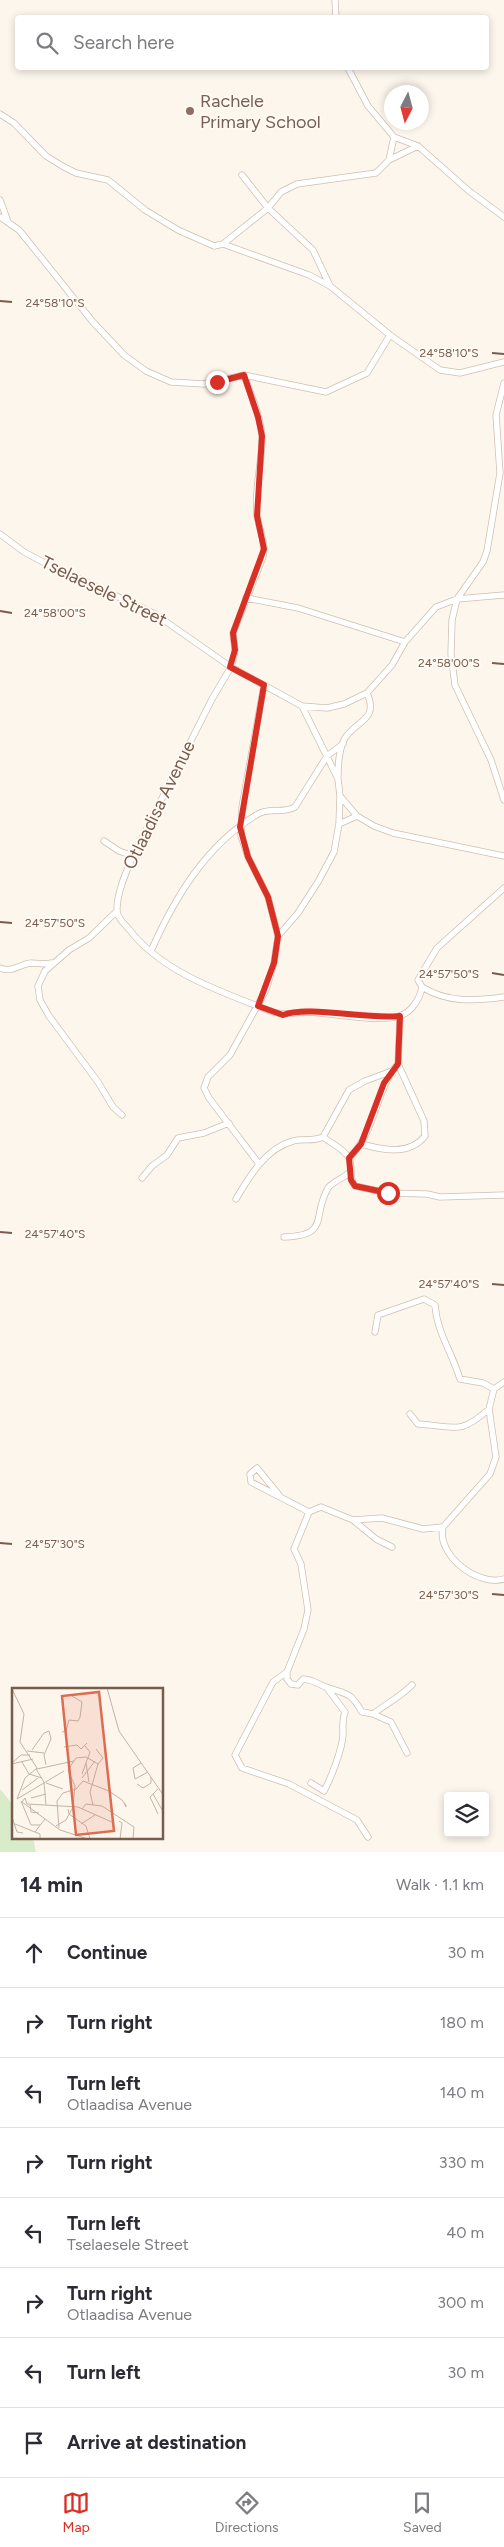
<!DOCTYPE html>
<html lang="en">
<head>
<meta charset="utf-8">
<style>
	body { margin:0; font-family:Figtree,sans-serif; background:#f2f2f3; color:#2b2b33 }
	.controls { position:absolute; right:15px; bottom:15px; display:grid; overflow:hidden; border-radius:5px; box-shadow:0 2px 8px #0003 }
	.controls button { width:45px; height:45px; display:grid; place-items:center; padding:0; border:0; border-bottom:1px solid #e1e1e2; background:#fff; color:#2b2b33; font:25px sans-serif }
	.compass { position:absolute; left:384px; top:85px; width:45px; height:45px; border-radius:50%; background:#fff; box-shadow:0 2px 8px #0003; rotate:186deg }
	.stop { position:absolute; width:15px; height:15px; margin:-11px; border:4px solid #d93025; border-radius:50%; background:#fff }
	.stop.end { background:#d93025; border-color:#fff; box-shadow:0 1px 5px #0008 }
	.list { margin:0; padding:0; list-style:none }
	h2 { display:flex; justify-content:space-between; align-items:center; height:65px; margin:0; padding:0 20px; font-size:21px }
	h2 small { font-size:16px; font-weight:400; color:#7c7c81 }
	.list li { display:grid; grid-template-columns:32px 1fr auto; gap:15px; align-items:center; box-sizing:border-box; height:70px; padding:0 20px; border-top:1px solid #e1e1e2 }
	.list b { display:block; font-size:19px; white-space:nowrap }
	.list p { margin:0; font-size:16px; white-space:nowrap; color:#7c7c81 }
	.list em { font-size:16px; font-style:normal; color:#7c7c81 }
	.icon { flex:none; width:28px; height:28px; fill:none; stroke:currentColor; stroke-width:2; stroke-linecap:round; stroke-linejoin:round }
	.map { position:relative; flex:none; width:504px; height:1852px; overflow:hidden }
	.search { position:absolute; background:#fff; box-shadow:0 2px 8px #0003; left:15px; right:15px; top:15px; height:55px; display:flex; align-items:center; gap:12px; box-sizing:border-box; padding:0 18px; border-radius:5px; color:#7c7c81; font-size:19px }
	.sheet { height:625px; background:#fff }
	nav { display:flex; justify-content:space-around; align-items:center; box-sizing:border-box; height:70px; border-top:1px solid #e1e1e2; background:#fff; font-size:14px; color:#7c7c81 }
	nav a { display:grid; justify-items:center; gap:2px }
	nav .on { color:#d93025 }
	.map>svg:first-child { display:block }
	.green { fill:#d8ecc9 }
	.lines { fill:none; stroke-linecap:round; stroke-linejoin:round }
	.street-casing { stroke:#d1beb0; stroke-width:7 }
	.street { stroke:#fff; stroke-width:5.5 }
	.route { stroke:#d93025; stroke-width:6 }
	.ticks { fill:none; stroke:#7a5c4d; stroke-width:2 }
	.education-dot { fill:#8d6e63; stroke:#fffaf3; stroke-width:2 }
	.labels { text-anchor:middle; dominant-baseline:central; stroke-width:4; stroke-linejoin:round; paint-order:stroke }
	.education-label { font-size:18px; fill:#785e54; stroke:#fffaf3; text-anchor:start }
	.street-label { font-size:18px; fill:#7a5c4d; stroke:#fffaf3 }
	.inset-road { fill:none; stroke:#c5b3a7; stroke-width:1 }
	.view { fill:#dc6d51; fill-opacity:0.15; stroke:#dc6d51; stroke-width:2.5 }
	.inset-edge { fill:none; stroke:#7a5c4d; stroke-width:2.5 }
	.ticks-label { font-size:12px; text-anchor:middle; fill:#7a5c4d; stroke:#fffaf3; stroke-width:4; stroke-linejoin:round; paint-order:stroke }
</style>
</head>
<body>
<div class="map">
<svg width="504" height="1852" viewBox="0 0 504 1852">
	<rect width="100%" height="100%" fill="#fdf6ec"/>
	<path class="green" d="M0,1789l14,17v32h19l3,14h-36z"/>
	<g class="lines">
		<defs>
			<path id="street" d="M335,0l1,18
				M348,68l20,38 26,31 24,9 51,45 35,26
				M0,114l14,9 32,33 18,11 12,6 32,7 37,30 33,20 36,16 9,-2 86,31 21,11 60,49 50,35 20,3 44,-11
				M389,160l5,-23
				M242,175l26,33 45,42 17,36
				M0,200l8,22
				M0,217l19,13 74,92 31,33 22,16 25,11 33,2 40,-9 82,17 41,-19 23,-38
				M223,244l45,-36 13,-16 16,-8 79,-11 13,-13 29,-14
				M244,375c7,20 17,42 18,63 0,26 -8,52 -5,77 2,15 9,27 6,42l-30,76 2,18 -4,16 -19,32 -79,157c-7,16 -17,39 -16,56 1,6 7,12 11,16 34,45 94,64 145,84 11,4 21,0 33,0 26,1 70,11 93,4 12,-3 21,-17 23,-29l-4,-7 19,-32 67,-60
				M504,383l-8,32 4,58 -13,78 -4,11 -26,37 -5,21 -1,34 4,31 36,75 13,40
				M0,534l24,18 21,11 110,51 76,53 71,39 25,2 17,-4 23,-11 25,-28 13,-23 31,-35 21,-8 47,-4
				M246,598l52,10 107,34
				M264,685l-22,122 -1,29 7,21 20,40 10,39
				M302,706l36,73 2,17 17,20 17,10 19,7 111,23
				M338,776c0,-12 1,-27 7,-38 12,-18 34,-18 22,-45
				M339,824l18,-8
				M104,841l15,10 14,5
				M117,911l-28,27 -20,12 -24,21 -7,15 2,14 9,16 49,66 15,25 9,8
				M151,951c24,-54 55,-106 107,-137 11,-7 26,0 37,-7l32,-51 16,-12
				M0,968c13,5 20,-4 31,-5 8,0 13,2 21,0
				M422,987c25,16 54,14 82,10
				M323,1137l26,-47 16,-9 27,-10 6,-7 2,-48
				M361,1144c22,6 48,12 64,-8l-1,-15 -26,-57
				M349,1158c24,-23 26,-59 43,-87
				M259,1164l-50,-66 -5,-10 4,-11 22,-22 36,-65 8,-27 4,-27 20,-23 20,-31 16,-30 5,-28 1,-28
				M142,1178l10,-12 15,-11 11,-17 26,-5 25,-10
				M236,1199c13,-22 30,-51 57,-58 10,-3 20,1 30,-4 8,6 21,12 26,21 4,9 -1,20 6,28l33,7 39,1 13,3 64,-2
				M284,1237c47,-2 27,-19 44,-49 4,-6 16,-10 22,-16
				M375,1332l3,-17 46,-16 11,6c2,28 17,47 25,74l23,4 11,6
				M410,1414l8,10c36,2 41,12 71,-15
				M279,1495l-22,-27 -7,6 1,8 58,30
				M353,1520l23,19 16,8
				M443,1527c-7,28 35,60 61,52
				M287,1672v7l4,5 7,1 5,-6c13,1 15,6 26,9 20,7 21,4 33,24l11,2c13,-10 27,-17 39,-29
				M373,1714l18,8 16,31
				M311,1783l13,8c7,-13 18,-41 19,-56 0,-9 -1,-14 2,-23l-18,-24
				M368,1837l-11,-17 -68,-36 -47,-16 -7,-13 38,-73 14,-10 17,-43 4,-19 -7,-46 -7,-15 15,-37 12,-5 32,13 29,-2 41,11 20,-2 47,-53 6,-17 -7,-48 5,-20 10,-7"/>
		</defs>
		<use href="#street" class="street-casing"/>
		<use href="#street" class="street"/>
	</g>
	<g class="lines">
		<path class="route" d="M217,382l27,-7 14,42 4,19 -5,80 7,33 -31,84 2,17 -5,17 34,18 -24,142 8,30 20,40 10,39 -4,27 -16,43 25,9c27,-10 83,5 117,1l-2,48 -14,19 -23,61 -12,14 2,22 4,6 33,7"/>
	</g>
	<path class="ticks" d="M0,301l12,1M492,353l12,1M0,611l12,2M492,663l12,1M0,922l12,1M492,973l12,2M0,1232l12,1M492,1284l12,1M0,1543l12,1M492,1594l12,1"/>
	<circle class="education-dot" cx="190" cy="111" r="5"/>
	<g class="labels">
		<g class="education-label">
			<text x="200" y="101">Rachele<tspan x="200" dy="21">Primary School</tspan></text>
		</g>
		<g class="street-label">
			<text transform="translate(104 591) rotate(26)">Tselaesele Street</text>
			<text transform="translate(159 805) rotate(-64)">Otlaadisa Avenue</text>
		</g>
	</g>
	<g transform="translate(12 1688)">
		<rect width="151" height="151" fill="#fdf6ec"/>
		<path class="inset-road" d="M95,0l12,43 45,65M0,1l12,25 -4,28 17,26 -12,10 -8,21M50,44l4,-1 3,-11 9,1 2,-4 2,-15 -10,-6M52,59l13,-2 4,4 6,-6M84,61l7,9 -5,6M20,62l12,-17 5,-2 2,8 -7,16 2,10M15,63l17,2M10,74l7,12 13,4M0,75l9,-8h9M74,75l3,19M129,75l-8,5 2,11 13,-7M0,76l21,-5M24,81l8,13 2,23M25,81l37,-8M0,83v17M70,86l8,-22 -5,-6M70,90l13,-17M34,95l17,6M125,96l6,4 8,-5v-6M146,101l-8,8 8,17M10,102l16,-12M141,106l11,19M19,110l15,-4M5,111l47,-28M9,113l10,24h9M10,114l3,-4 2,6 51,3 36,16M10,114l38,28 28,9M18,117l1,7 8,1M56,121l1,5 17,12 4,13M70,121l4,-5 16,2 32,21 -1,12M0,129l5,15 6,1M107,133l3,2 -2,16M3,136l25,10v5M69,136l14,-9M44,138l10,-6 7,-13 2,-21 -7,-16 8,-12 10,-1 12,7 -8,28 3,13M47,140l-2,-27 6,-8 13,-4 7,-8 26,10 13,9 4,5v2l-2,-4M23,144l10,-13"/>
		<path class="view" d="M87,4l15,139 -38,4 -14,-139z"/>
		<rect width="151" height="151" class="inset-edge"/>
	</g>
	<g class="ticks-label">
		<text x="55" y="307">24°58'10"S</text>
		<text x="449" y="357">24°58'10"S</text>
		<text x="55" y="617">24°58'00"S</text>
		<text x="449" y="667">24°58'00"S</text>
		<text x="55" y="927">24°57'50"S</text>
		<text x="449" y="978">24°57'50"S</text>
		<text x="55" y="1238">24°57'40"S</text>
		<text x="449" y="1288">24°57'40"S</text>
		<text x="55" y="1548">24°57'30"S</text>
		<text x="449" y="1599">24°57'30"S</text>
	</g>
</svg>
<div class="controls">
<button><svg class="icon" aria-label="layers" viewBox="0 0 24 24"><path d="M12 4l9 5-9 5-9-5zM3 14l9 5 9-5"/></svg></button>
</div>
<svg class="compass" viewBox="-18 -18 36 36"><path d="M0-13l5 13h-10z" fill="#e53935"/><path d="M0 13l5-13h-10z" fill="#7c7c81"/></svg>
<div class="stop" style="left:388px;top:1193px"></div>
<div class="stop end" style="left:217px;top:382px"></div>
<div class="search"><svg class="icon" aria-label="search" viewBox="0 0 24 24"><circle cx="10" cy="10" r="6"/><path d="M15 15l6 6"/></svg>Search here</div>
</div>
<section class="sheet">
<h2>14 min<small>Walk · 1.1 km</small></h2>
<ul class="list">
<li><svg class="icon" aria-label="ahead" viewBox="0 0 24 24"><path d="M12 20V5M6 11l6-6 6 6"/></svg><div><b>Continue</b></div><em>30 m</em></li>
<li><svg class="icon" aria-label="right" viewBox="0 0 24 24"><path d="M7 20v-9h11M14 6l5 5-5 5"/></svg><div><b>Turn right</b></div><em>180 m</em></li>
<li><svg class="icon" aria-label="left" viewBox="0 0 24 24"><path d="M17 20v-9H6M10 6l-5 5 5 5"/></svg><div><b>Turn left</b><p>Otlaadisa Avenue</p></div><em>140 m</em></li>
<li><svg class="icon" aria-label="right" viewBox="0 0 24 24"><path d="M7 20v-9h11M14 6l5 5-5 5"/></svg><div><b>Turn right</b></div><em>330 m</em></li>
<li><svg class="icon" aria-label="left" viewBox="0 0 24 24"><path d="M17 20v-9H6M10 6l-5 5 5 5"/></svg><div><b>Turn left</b><p>Tselaesele Street</p></div><em>40 m</em></li>
<li><svg class="icon" aria-label="right" viewBox="0 0 24 24"><path d="M7 20v-9h11M14 6l5 5-5 5"/></svg><div><b>Turn right</b><p>Otlaadisa Avenue</p></div><em>300 m</em></li>
<li><svg class="icon" aria-label="left" viewBox="0 0 24 24"><path d="M17 20v-9H6M10 6l-5 5 5 5"/></svg><div><b>Turn left</b></div><em>30 m</em></li>
<li><svg class="icon" aria-label="arrive" viewBox="0 0 24 24"><path d="M6 21V4h12l-3 4 3 4H6"/></svg><div><b>Arrive at destination</b></div></li>
</ul>
</section>
<nav>
<a class="on"><svg class="icon" aria-label="map" viewBox="0 0 24 24"><path d="M3 6l6-2 6 2 6-2v14l-6 2-6-2-6 2zM9 4v14M15 6v14"/></svg>Map</a>
<a><svg class="icon" aria-label="directions" viewBox="0 0 24 24"><path d="M12 3l9 9-9 9-9-9zM9 14v-3h6M13 9l2 2-2 2"/></svg>Directions</a>
<a><svg class="icon" aria-label="saved" viewBox="0 0 24 24"><path d="M7 4h10v16l-5-4-5 4z"/></svg>Saved</a>
</nav>
</body>
</html>
